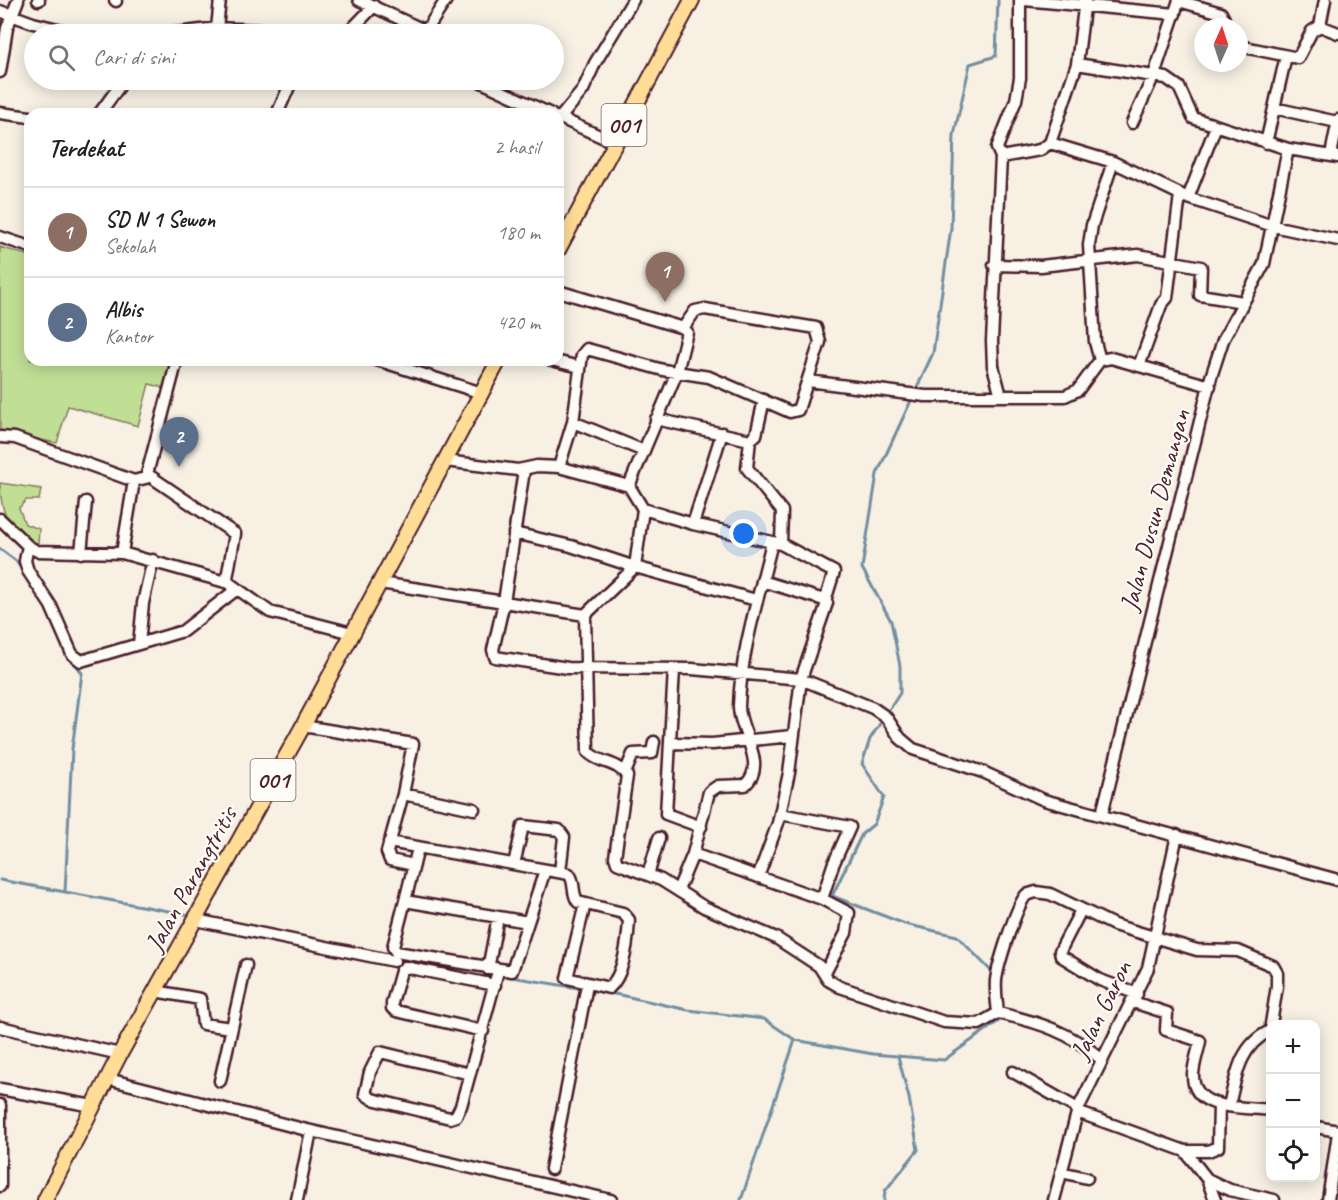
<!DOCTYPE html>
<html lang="id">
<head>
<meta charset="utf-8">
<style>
	body { margin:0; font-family:Caveat,sans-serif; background:#f2f2f2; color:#202124 }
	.controls { position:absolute; right:18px; bottom:18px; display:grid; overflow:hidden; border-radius:12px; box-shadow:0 3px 15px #0003 }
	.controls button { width:54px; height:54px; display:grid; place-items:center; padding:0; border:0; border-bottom:2px solid #e0e0e0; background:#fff; color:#202124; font:30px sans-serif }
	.compass { position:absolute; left:1194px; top:18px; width:54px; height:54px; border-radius:50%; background:#fff; box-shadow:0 3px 15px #0003; rotate:3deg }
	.you { position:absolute; left:744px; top:534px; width:21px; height:21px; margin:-15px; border:4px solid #fff; border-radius:50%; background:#1a73e8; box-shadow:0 0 0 9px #1a73e833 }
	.badge { display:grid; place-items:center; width:39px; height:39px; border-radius:50%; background:#7c3aed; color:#fff; font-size:20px; font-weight:700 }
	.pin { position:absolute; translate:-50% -50px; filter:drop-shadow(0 2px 3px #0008) }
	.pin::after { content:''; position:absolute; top:32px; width:21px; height:18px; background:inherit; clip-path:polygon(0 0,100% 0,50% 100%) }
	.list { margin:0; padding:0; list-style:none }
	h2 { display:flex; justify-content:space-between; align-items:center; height:78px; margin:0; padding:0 24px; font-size:26px }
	h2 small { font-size:20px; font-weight:400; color:#757577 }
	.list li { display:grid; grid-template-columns:39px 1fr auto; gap:18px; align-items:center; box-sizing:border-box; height:90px; padding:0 24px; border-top:2px solid #e0e0e0 }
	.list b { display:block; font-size:22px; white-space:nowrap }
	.list p { margin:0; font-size:20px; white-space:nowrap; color:#757577 }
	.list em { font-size:20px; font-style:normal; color:#757577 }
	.icon { flex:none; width:33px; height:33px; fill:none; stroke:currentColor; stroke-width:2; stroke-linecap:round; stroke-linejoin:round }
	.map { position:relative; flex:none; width:1338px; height:1200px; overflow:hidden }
	.search { position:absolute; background:#fff; box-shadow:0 3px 15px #0003; left:24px; top:24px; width:540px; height:66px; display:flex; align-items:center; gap:15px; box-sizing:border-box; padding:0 21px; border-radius:33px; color:#757577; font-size:22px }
	.panel { position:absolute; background:#fff; box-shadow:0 3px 15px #0003; left:24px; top:108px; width:540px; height:258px; border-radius:18px }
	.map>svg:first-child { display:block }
	.green { fill:#c1de95; stroke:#867e60; stroke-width:1.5 }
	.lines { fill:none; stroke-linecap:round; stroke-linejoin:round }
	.stream { stroke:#728ea0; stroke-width:3 }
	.minor-casing { stroke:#4a1f2b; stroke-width:15 }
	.major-casing { stroke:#4a1f2b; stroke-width:18 }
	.minor { stroke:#fdfcf7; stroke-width:10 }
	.major { stroke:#ffdd96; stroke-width:14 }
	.labels { text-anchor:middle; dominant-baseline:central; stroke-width:4.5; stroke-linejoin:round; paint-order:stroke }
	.shield { fill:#fdfcf7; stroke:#806168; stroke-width:1.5 }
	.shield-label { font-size:24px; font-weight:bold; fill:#4a1f2b }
	.street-label { font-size:26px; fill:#4a1f2b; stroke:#fdfcf7 }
</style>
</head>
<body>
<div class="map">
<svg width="1338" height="1200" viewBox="0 0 1338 1200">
	<rect width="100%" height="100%" fill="#f7f0e3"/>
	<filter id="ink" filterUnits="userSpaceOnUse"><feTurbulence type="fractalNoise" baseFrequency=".0167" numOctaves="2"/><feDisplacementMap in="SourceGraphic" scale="12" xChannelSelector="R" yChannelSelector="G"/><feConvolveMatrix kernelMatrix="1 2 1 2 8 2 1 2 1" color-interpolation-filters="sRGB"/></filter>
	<g filter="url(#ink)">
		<path class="green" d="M0,247l30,9v104h142l-6,28 -17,-4 -11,42 -70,-20 -11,37 -57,-11z
			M0,483l41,6 -2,11h-13l-7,8 6,16 14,5 -1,15h-5c-24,-19 -33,-29 -33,-61z"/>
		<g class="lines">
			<path class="stream" d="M0,549l16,12 9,14
				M887,713l13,-20v-27l-9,-45 -29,-53 15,-94 56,-121 18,-125 3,-93 16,-71 26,-8 2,-56
				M883,719l-13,20 -8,25 22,33 -10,27 -12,10 -30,62 73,28 52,12 36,37
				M0,880l190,35
				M65,892l7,-143 10,-76 -10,-14
				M422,962l198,33 68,15 76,9 31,21 78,14 71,6 56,-40v-5
				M741,1200l54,-160
				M884,1200l1,-9 33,-41 -9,-52 -11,-42"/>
			<defs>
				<path id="minor" d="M38,0h1
					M115,0l1,1
					M359,0l67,31
					M1024,0l151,14
					M1325,0l-5,26 18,7
					M1179,1l42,12 3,6 -2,8
					M0,11l33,12 45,11
					M217,28l3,-28
					M169,34l48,-6 124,6 9,-3 24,-25
					M424,34l22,-34
					M1239,46l59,12 14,-27 8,-5
					M1077,64l89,14 13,9 14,31 95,31 50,8
					M0,72l7,-44 11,-28
					M477,80l74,34
					M1274,108l63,14
					M0,113l30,4
					M99,114l25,-34
					M277,114l15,-34
					M558,117l57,26
					M560,118l23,-28 12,-27 38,-63
					M1132,123l22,-48 25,-75
					M1050,143l63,19 75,36 85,28 65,14
					M1266,143l20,-87
					M1331,155l7,-35
					M1001,157l39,-7 10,-7 27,-79 8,-64
					M1188,198l28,-72
					M0,237l30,10
					M994,265l47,1 97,-11 63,12 -1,28 43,7
					M558,291l125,37 4,4 -10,40 -48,114
					M177,360l-30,114 88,60 -8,44 2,5 41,29 82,21
					M377,360l105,33
					M551,360l29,7
					M1100,360l-5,-18 -6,-97 3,-20 21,-63
					M1139,366l22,-61 6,-7 13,-103
					M808,381l117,15h140l13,-6 22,-30 11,-2 99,28
					M1001,396l-8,-30 -1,-25 9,-184 -4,-9 19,-48 4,-22v-78
					M656,419l94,21 6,-5 8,-35
					M573,422l71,29
					M0,437l15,1 119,43 15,-4
					M750,440l-3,28 35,43 -1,33
					M445,461l73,9 19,-4 22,1 70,19 14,23 -8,58 -50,48 -81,-13 -11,48 2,7 73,11 124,1 109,10 72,29 13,9 14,21 13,11 70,23 61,28 294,80
					M559,467l14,-45 9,-67 5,-6 76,21 46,7 81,35 8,-2 22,-68 -4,-14 -111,-19 -10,2 -12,17
					M643,509l50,15 88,20 53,28 -9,29
					M0,519l28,27 9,5 85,2 107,30
					M693,524l29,-91
					M514,533l57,13 64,21 121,33
					M28,546l-3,15 3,10 23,35 21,48 9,7 102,-30 54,-42
					M81,553l5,-51
					M122,553l12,-72
					M380,583l124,19 20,-132
					M585,615l3,137c11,12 30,9 39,24l-12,81 2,6 44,17 43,27 72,31 43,28 9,14 12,7 104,35 35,2 19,-11c40,9 73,19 104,47
					M139,644l4,-41 10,-43
					M674,669l-8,145 35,13
					M303,726l110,18 -10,50 -16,58 3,8 24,5
					M671,743l41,1 80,-8
					M625,773l8,-19 19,-1 2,-11
					M403,794l71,15
					M780,814l70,13 -17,38 -11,34
					M1102,814l109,-437 12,-37 41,-76 24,-115
					M389,842l180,32c7,8 2,19 9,28l45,11 6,7c-1,19 -5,55 -20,68l-42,-10 18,-74
					M418,848l-13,53 123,21
					M693,854l129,45 27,14 -3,20 -21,40
					M514,864l9,-38 36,4 5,7 -4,35
					M648,875l11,-37
					M758,877l20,-54 11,-50 12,-94 26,-76 -3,-3 -62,-19
					M678,890l15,-36 16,-62 9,-6 27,-1c24,-21 -7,-55 -6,-79 2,-57 20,-109 33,-164
					M405,901l-12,46 3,5 116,19 33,-101
					M1081,910l-21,41 1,5 39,24 37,14
					M196,920l198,41
					M488,969l10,-52
					M155,991l45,8 3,25 28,4
					M1133,1002l34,11 -1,17 34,11c-2,11 -6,21 -7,33 -1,39 52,32 77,36
					M998,1013c-1,-11 -3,-22 -2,-33 2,-16 20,-73 30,-85l10,-3 14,2 64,31 83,25 41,1 35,15 4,7v13l-6,38
					M0,1027l120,27
					M483,1031l-87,-20 -4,-3v-5l9,-32 4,-4 90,18
					M1013,1072l65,37
					M470,1074l-90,-22 -10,20 -5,22 7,5 78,19 6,-2 5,-10 37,-135
					M108,1079l195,50 308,71
					M220,1081l26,-116
					M0,1089l93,17
					M0,1105v81
					M1229,1106c7,-31 11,-61 41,-75
					M1077,1112l108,39 22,28 23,11 44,10
					M1316,1127l22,4
					M1185,1151h23l10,-4 1,-43
					M551,1169l36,-184
					M1061,1172l26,6
					M1207,1179l8,21
					M297,1200l14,-69
					M1054,1200l24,-91 70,-141 29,-133
					M1328,1200l10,-67"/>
				<path id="major" d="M558,250l134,-250
					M45,1200l75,-146 183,-328 196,-366"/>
			</defs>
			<use href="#minor" class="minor-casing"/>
			<use href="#major" class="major-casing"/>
			<use href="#minor" class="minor"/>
			<use href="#major" class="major"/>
		</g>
	</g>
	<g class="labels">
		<g class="shield">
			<rect x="601.5" y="104" width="45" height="42" rx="4.5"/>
			<rect x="250.5" y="759" width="45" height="42" rx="4.5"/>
		</g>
		<g class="shield-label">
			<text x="624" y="125">001</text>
			<text x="273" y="780">001</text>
		</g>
		<g class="street-label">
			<text transform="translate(1155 510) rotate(-75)">Jalan Dusun Demangan</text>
			<text transform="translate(191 879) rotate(-61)">Jalan Parangtritis</text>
			<text transform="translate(1101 1010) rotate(-64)">Jalan Garon</text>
		</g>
	</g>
</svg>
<div class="controls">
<button>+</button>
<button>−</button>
<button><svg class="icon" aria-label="locate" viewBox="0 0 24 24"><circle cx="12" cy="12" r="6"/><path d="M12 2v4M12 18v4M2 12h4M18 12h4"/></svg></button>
</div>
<svg class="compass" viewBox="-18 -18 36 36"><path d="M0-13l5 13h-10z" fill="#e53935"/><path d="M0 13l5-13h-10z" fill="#757577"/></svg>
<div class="you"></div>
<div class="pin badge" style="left:665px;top:302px;background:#8d6e63">1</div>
<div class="pin badge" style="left:179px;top:467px;background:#5c6f8a">2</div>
<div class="search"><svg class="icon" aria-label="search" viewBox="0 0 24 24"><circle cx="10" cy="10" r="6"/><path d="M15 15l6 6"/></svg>Cari di sini</div>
<section class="panel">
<h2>Terdekat<small>2 hasil</small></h2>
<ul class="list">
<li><span class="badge" style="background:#8d6e63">1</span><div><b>SD N 1 Sewon</b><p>Sekolah</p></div><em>180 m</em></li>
<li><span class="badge" style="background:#5c6f8a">2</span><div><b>Albis</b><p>Kantor</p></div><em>420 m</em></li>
</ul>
</section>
</div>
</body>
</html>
